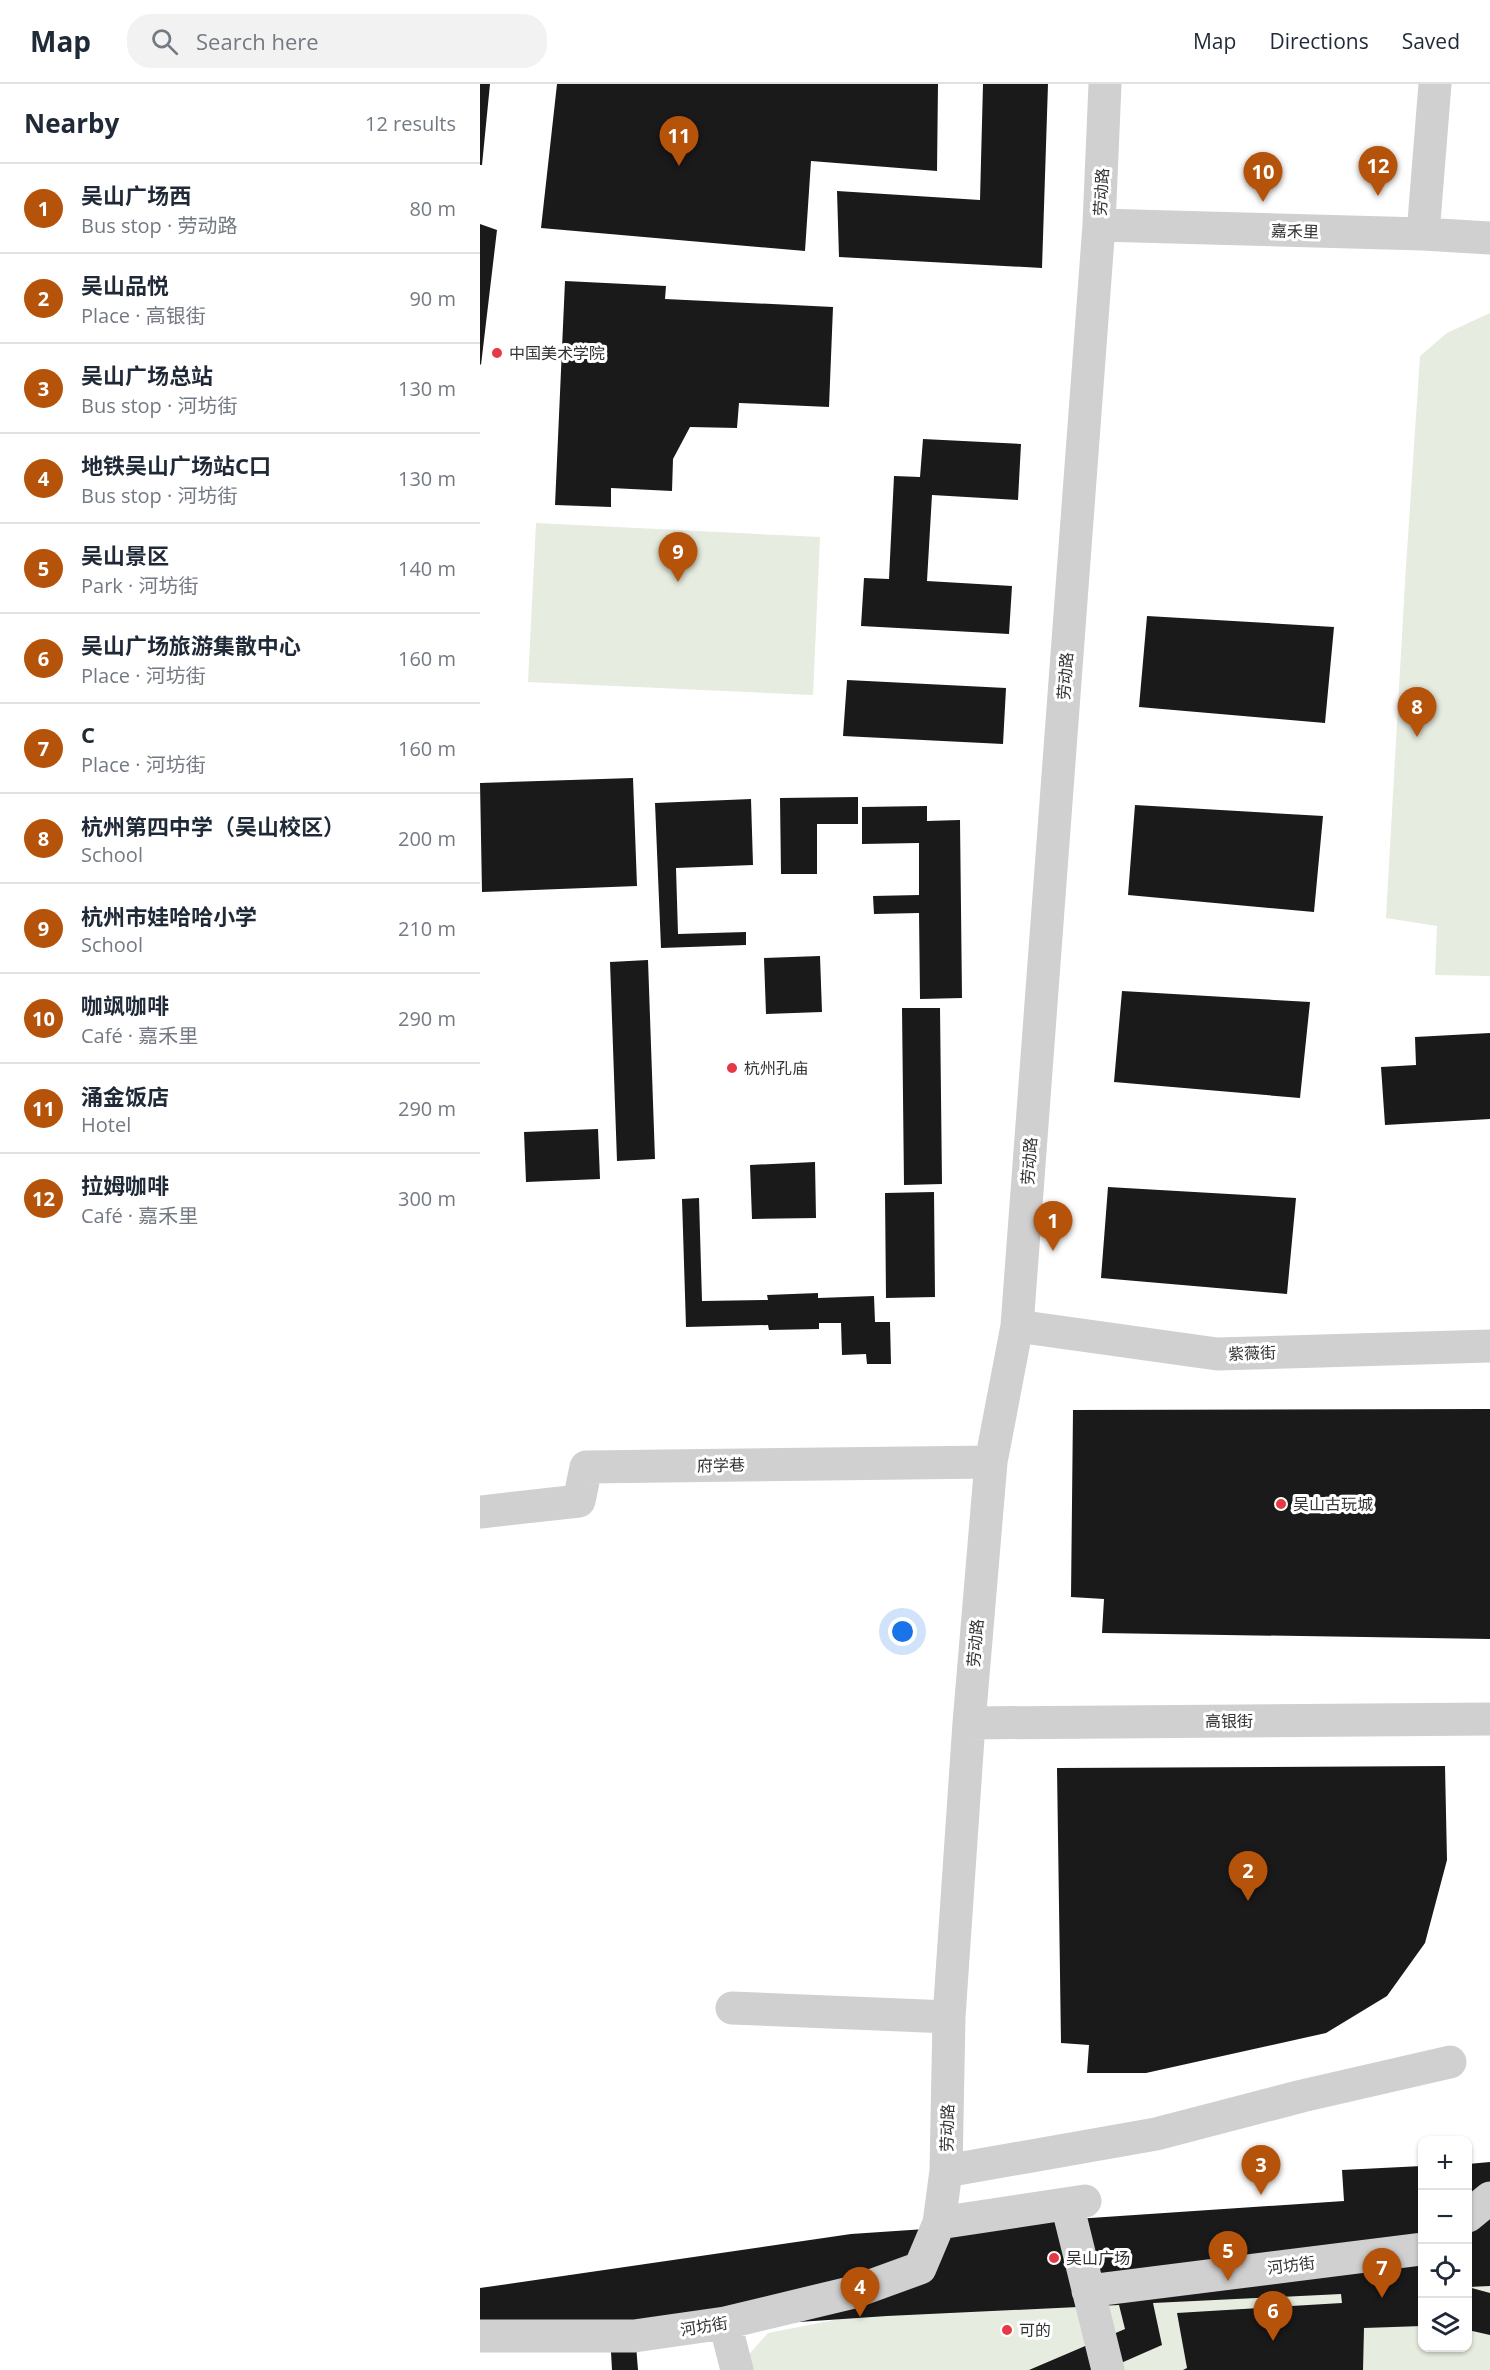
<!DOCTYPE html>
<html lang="en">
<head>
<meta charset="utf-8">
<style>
	body { margin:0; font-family:"Open Sans","Noto Sans SC",sans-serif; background:#f2f2f3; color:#1f2937 }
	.controls { position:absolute; right:18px; bottom:18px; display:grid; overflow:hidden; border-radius:12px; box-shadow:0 2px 4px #0004 }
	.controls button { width:54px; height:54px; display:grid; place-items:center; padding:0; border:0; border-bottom:2px solid #e0e1e3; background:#fff; color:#1f2937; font:30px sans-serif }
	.you { position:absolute; left:423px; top:1548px; width:21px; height:21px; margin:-15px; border:4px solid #fff; border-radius:50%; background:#1a73e8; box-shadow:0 0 0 9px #1a73e833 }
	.badge { display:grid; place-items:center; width:39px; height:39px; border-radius:50%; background:#b45309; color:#fff; font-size:20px; font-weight:700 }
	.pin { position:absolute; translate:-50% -50px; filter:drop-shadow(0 2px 3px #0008) }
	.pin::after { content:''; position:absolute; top:32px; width:21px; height:18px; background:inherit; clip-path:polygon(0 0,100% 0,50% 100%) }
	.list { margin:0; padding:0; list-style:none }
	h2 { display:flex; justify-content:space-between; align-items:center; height:78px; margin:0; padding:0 24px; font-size:26px }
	h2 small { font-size:20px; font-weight:400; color:#747a83 }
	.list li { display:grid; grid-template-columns:39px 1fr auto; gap:18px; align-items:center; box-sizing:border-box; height:90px; padding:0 24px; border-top:2px solid #e0e1e3 }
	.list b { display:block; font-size:22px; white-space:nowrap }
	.list p { margin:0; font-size:20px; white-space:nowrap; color:#747a83 }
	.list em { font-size:20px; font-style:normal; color:#747a83 }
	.icon { flex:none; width:33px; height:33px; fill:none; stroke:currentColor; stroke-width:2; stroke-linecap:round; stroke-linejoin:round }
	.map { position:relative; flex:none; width:1010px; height:2286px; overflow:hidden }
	header { display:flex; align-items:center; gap:36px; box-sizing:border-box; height:84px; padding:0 30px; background:#fff; border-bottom:2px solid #e0e1e3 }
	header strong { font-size:28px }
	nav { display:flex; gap:33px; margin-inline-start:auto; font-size:21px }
	.search { width:420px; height:54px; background:#f2f2f3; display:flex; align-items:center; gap:15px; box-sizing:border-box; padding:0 21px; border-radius:24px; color:#747a83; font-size:22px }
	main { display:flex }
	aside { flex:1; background:#fff }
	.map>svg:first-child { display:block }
	.green { fill:#e6ecdf }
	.building { fill:#1a1a1a }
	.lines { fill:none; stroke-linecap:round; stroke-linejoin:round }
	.minor { stroke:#d0d0d0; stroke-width:33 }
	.poi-dot { fill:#e63946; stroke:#fff; stroke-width:2 }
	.labels { text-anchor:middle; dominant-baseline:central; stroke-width:6; stroke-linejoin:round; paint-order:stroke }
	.street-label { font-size:16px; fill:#333; stroke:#fff }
	.poi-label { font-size:16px; fill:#333; stroke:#fff; text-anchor:start }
</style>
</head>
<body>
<header>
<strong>Map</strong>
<div class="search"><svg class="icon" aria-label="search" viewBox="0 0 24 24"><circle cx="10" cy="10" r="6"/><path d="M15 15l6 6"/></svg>Search here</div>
<nav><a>Map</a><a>Directions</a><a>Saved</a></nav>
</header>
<main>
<aside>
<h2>Nearby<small>12 results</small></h2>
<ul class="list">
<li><span class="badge">1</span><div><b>吴山广场西</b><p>Bus stop · 劳动路</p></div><em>80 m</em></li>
<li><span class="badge">2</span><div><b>吴山品悦</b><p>Place · 高银街</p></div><em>90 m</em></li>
<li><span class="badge">3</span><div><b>吴山广场总站</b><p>Bus stop · 河坊街</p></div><em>130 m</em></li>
<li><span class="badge">4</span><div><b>地铁吴山广场站C口</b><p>Bus stop · 河坊街</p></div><em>130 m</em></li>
<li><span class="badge">5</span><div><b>吴山景区</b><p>Park · 河坊街</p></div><em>140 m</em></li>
<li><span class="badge">6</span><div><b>吴山广场旅游集散中心</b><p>Place · 河坊街</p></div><em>160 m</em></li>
<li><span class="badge">7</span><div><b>C</b><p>Place · 河坊街</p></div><em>160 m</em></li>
<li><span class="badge">8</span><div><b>杭州第四中学（吴山校区）</b><p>School</p></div><em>200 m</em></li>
<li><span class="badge">9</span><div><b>杭州市娃哈哈小学</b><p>School</p></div><em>210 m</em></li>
<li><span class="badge">10</span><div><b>咖飒咖啡</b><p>Café · 嘉禾里</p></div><em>290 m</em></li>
<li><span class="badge">11</span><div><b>涌金饭店</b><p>Hotel</p></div><em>290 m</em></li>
<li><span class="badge">12</span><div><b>拉姆咖啡</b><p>Café · 嘉禾里</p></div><em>300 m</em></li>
</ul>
</aside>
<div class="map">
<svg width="1010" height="2286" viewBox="0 0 1010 2286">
	<rect width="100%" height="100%" fill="#fff"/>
	<path class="green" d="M1010,229v663l-55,-1 2,-49 -51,-8 19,-336 15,-226 27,-23z
		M56,439l284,14 -7,158 -285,-13z
		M1010,2130v156h-755l33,-37 533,-104 121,-10v129h46v-132z"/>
	<path class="building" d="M0,0h10l-8,81h-2z
		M77,0h381l-1,87 -126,-10 -6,90 -264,-23z
		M503,0h65l-6,184 -203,-11 -2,-66 143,9z
		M0,140l17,6 -16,135 -1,-1z
		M85,197l101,5 -1,13 168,8 -4,100 -90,-4 -2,25 -47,-1 -17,32 -1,32 -61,-3v19l-56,-2z
		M443,355l98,5 -3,56 -86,-5 -5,86 85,5 -3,48 -148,-8 3,-48 25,1 5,-103 26,1z
		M667,532l187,11 -9,96 -186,-16z
		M367,596l159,8 -3,56 -160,-8z
		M153,694l4,108 -155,6 -2,-109z
		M378,713v27h-41v50h-36l-1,-76z
		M271,715l2,66 -77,3 2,66 68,-2v13l-85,3 -6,-145z
		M655,721l188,11 -9,96 -186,-17z
		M447,722v15l33,-1 2,178 -42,1 -1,-86 -45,1 -1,-18 46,-1v-52l-57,1v-37z
		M340,872l2,56 -56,2 -2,-56z
		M168,876l7,199 -38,2 -7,-199z
		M642,907l188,11 -10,96 -186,-16z
		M422,924h38l2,176 -38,1z
		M1010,949v86l-105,6 -4,-58 35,-2 -1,-28z
		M118,1045l2,50 -74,3 -2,-50z
		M335,1078l1,56 -64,1 -2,-54z
		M628,1103l188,11 -9,96 -186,-16z
		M454,1108l1,105 -49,1 -1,-105z
		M219,1114l3,103 66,-1 -1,-5 51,-2v5l56,-2 1,26h15l1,42h-24l-1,-10 -24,1 -1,-32h-22v6l-50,1 -1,-5 -82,2 -4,-128z
		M1010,1325v230l-388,-6 2,-34 -33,-2 2,-187z
		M965,1682l2,94 -22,83 -38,53 -61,37 -180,40h-59l2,-28 -28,-2 -4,-275z
		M1010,2078v124l-22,1v-123z
		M942,2082v160l-58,2 -1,42h-180l4,-2 -10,-55 165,-10 -1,-9 -188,9 9,42 -57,25h-76l96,-41 -6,-24 -232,11 -252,17 3,37h-26l-2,-36 -130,11v-57l371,-54 493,-33 -2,-31z
		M988,2203l22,6v42l-22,-5z"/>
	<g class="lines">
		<path class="minor" d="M619,141l324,9 67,4
			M943,150l12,-150
			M537,1242l200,28 273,-8
			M0,1428l99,-11 7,-34 405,-5
			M489,1639l521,-4
			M252,1924l217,9
			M466,2087l210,-37 146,-38 148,-34
			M587,2120l41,166
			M988,2132l22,-18
			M459,2139l146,-22
			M608,2207l334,-42
			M245,2239l12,47
			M0,2252h154l91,-13 129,-31 66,-24 19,-45 7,-52 3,-154 20,-294 22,-261 26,-136 82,-1101 6,-141"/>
	</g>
	<g class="poi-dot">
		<circle cx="17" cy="269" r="6"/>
		<circle cx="252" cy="984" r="6"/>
		<circle cx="801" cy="1420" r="6"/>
		<circle cx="574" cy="2174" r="6"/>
		<circle cx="527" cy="2246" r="6"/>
	</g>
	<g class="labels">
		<g class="street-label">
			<text transform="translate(621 108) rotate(-87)">劳动路</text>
			<text transform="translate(815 147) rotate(2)">嘉禾里</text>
			<text transform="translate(585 592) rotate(-86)">劳动路</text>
			<text transform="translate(549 1077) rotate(-86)">劳动路</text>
			<text transform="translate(772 1269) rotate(-2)">紫薇街</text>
			<text transform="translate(241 1381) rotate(-1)">府学巷</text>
			<text transform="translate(495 1559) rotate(-85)">劳动路</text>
			<text x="749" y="1637">高银街</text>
			<text transform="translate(467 2044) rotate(-89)">劳动路</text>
			<text transform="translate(811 2181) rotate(-7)">河坊街</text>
			<text transform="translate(224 2242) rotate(-9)">河坊街</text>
		</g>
		<g class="poi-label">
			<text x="29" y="269">中国美术学院</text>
			<text x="264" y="984">杭州孔庙</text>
			<text x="813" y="1420">吴山古玩城</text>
			<text x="586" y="2174">吴山广场</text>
			<text x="539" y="2246">可的</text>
		</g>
	</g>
</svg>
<div class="controls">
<button>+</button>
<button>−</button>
<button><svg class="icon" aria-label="locate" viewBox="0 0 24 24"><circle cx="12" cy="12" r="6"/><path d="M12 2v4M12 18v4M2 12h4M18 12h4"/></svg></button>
<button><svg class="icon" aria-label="layers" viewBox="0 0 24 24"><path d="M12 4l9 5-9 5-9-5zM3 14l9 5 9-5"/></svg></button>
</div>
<div class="you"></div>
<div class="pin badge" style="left:573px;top:1167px">1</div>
<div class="pin badge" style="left:768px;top:1817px">2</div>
<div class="pin badge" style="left:781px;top:2111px">3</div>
<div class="pin badge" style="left:380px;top:2233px">4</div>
<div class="pin badge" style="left:748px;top:2197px">5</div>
<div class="pin badge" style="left:793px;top:2257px">6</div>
<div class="pin badge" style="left:902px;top:2214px">7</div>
<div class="pin badge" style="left:937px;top:653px">8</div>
<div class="pin badge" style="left:198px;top:498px">9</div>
<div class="pin badge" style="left:783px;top:118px">10</div>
<div class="pin badge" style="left:199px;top:82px">11</div>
<div class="pin badge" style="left:898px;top:112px">12</div>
</div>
</main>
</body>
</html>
